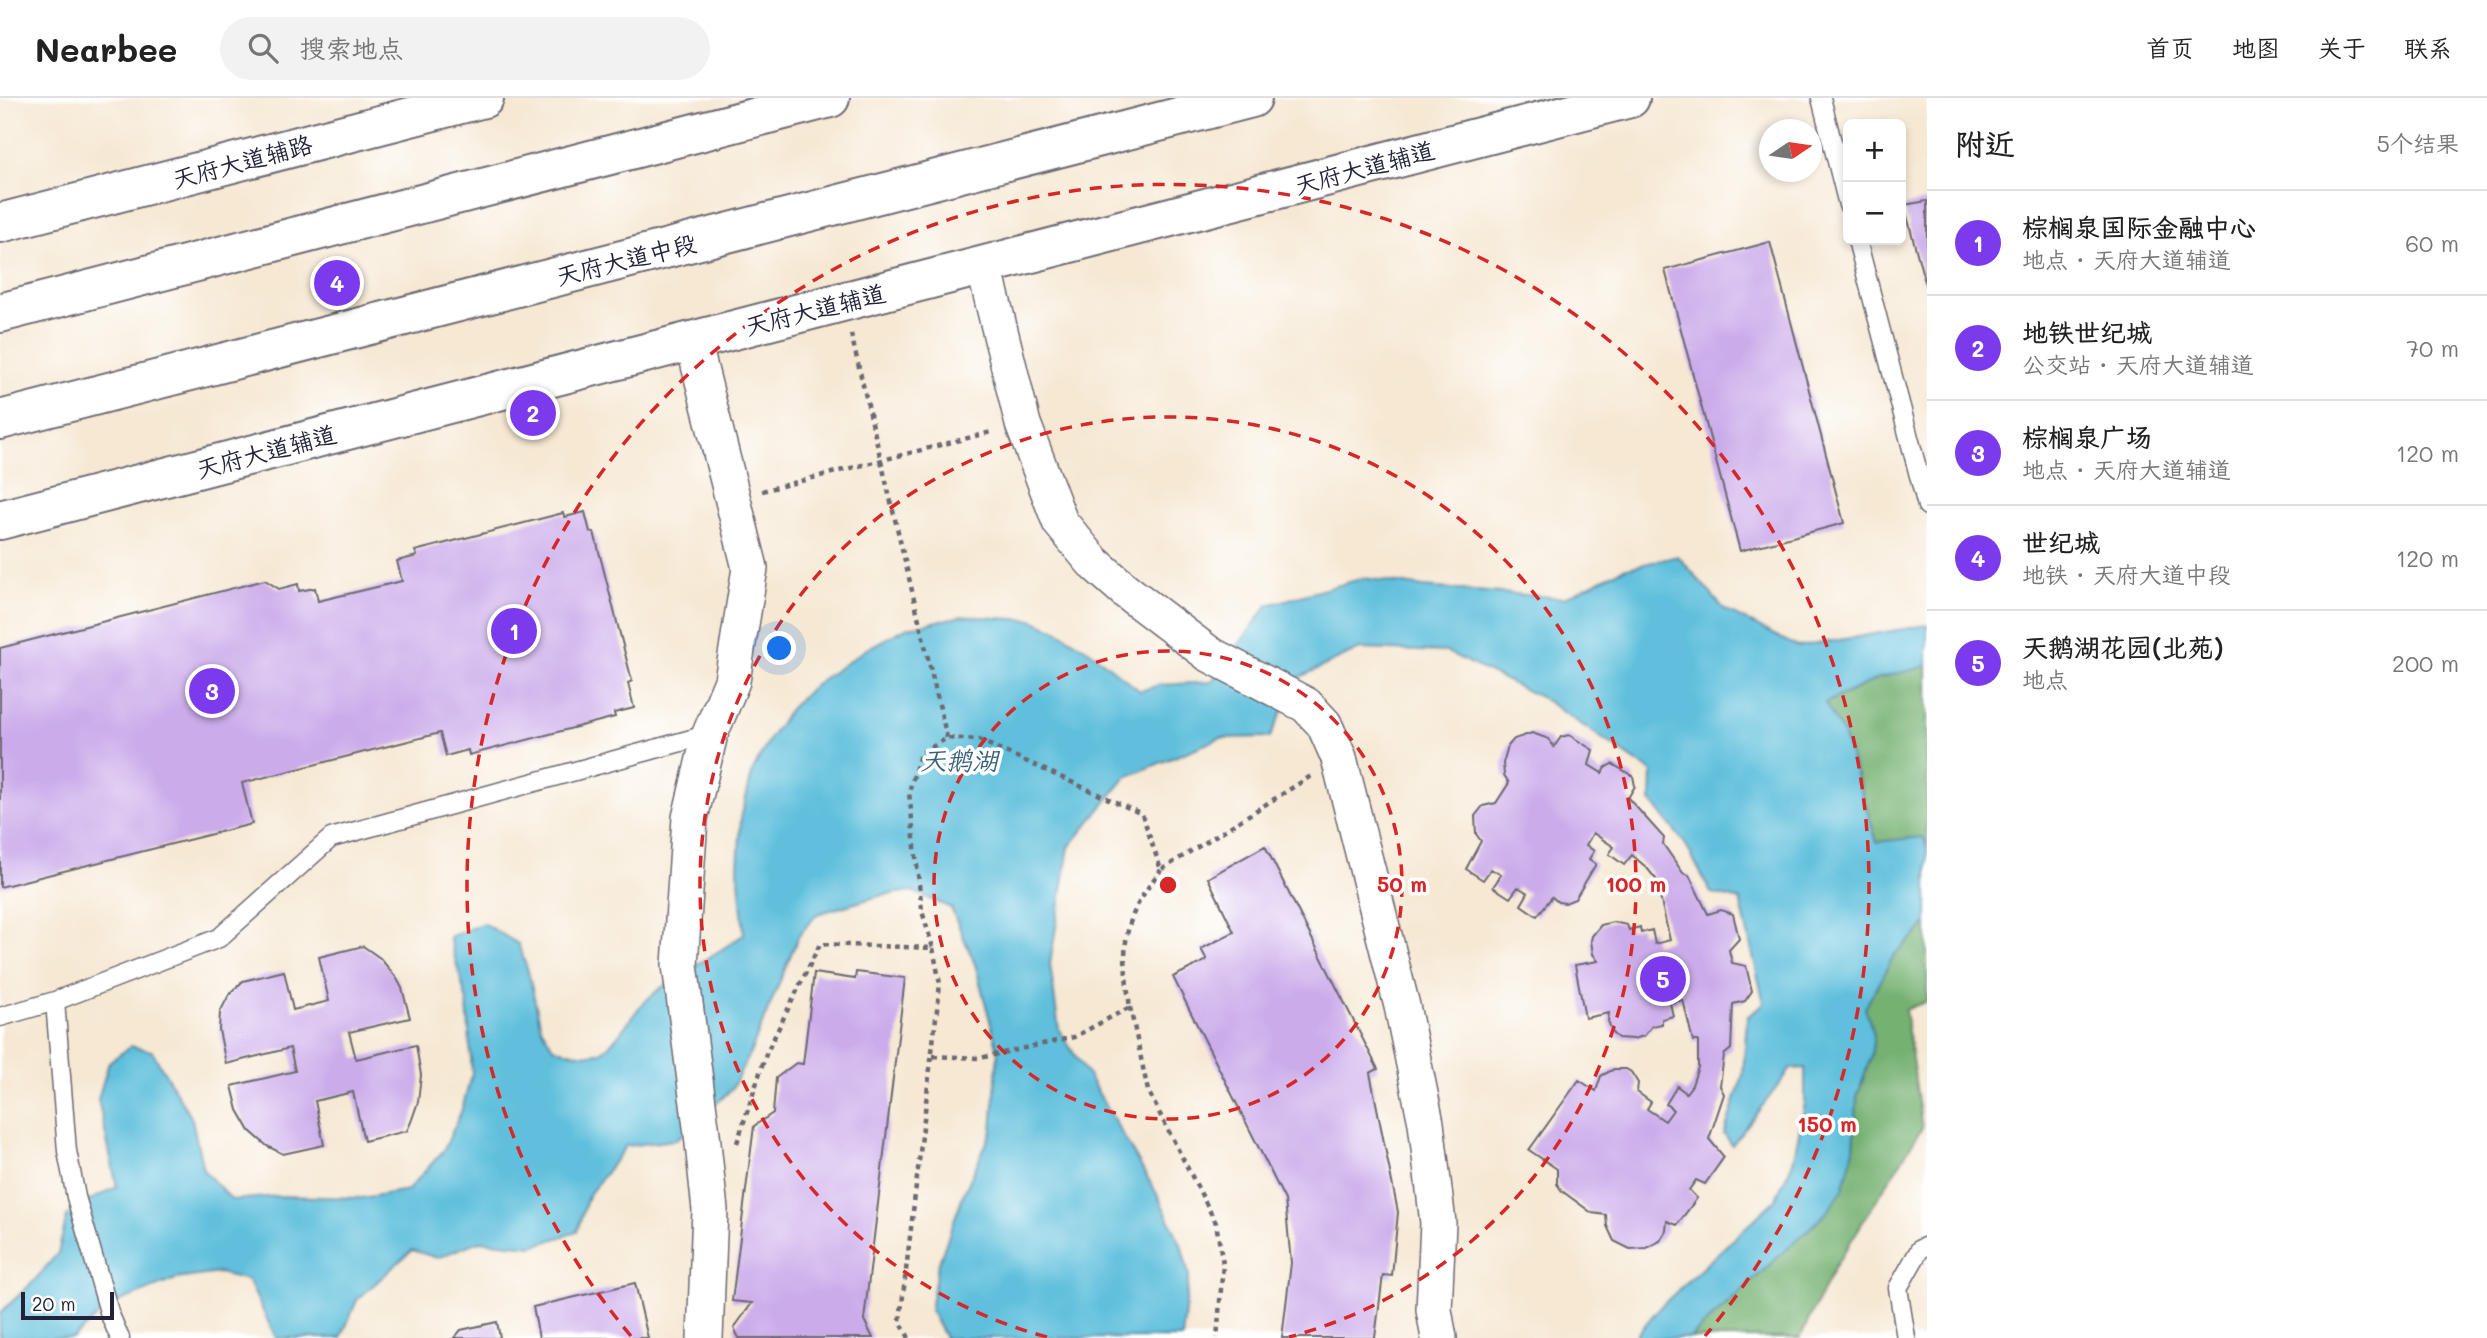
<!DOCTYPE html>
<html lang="zh">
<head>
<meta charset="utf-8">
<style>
	body { margin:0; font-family:Mali,"LXGW WenKai TC",sans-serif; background:#f2f2f2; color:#222 }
	.controls { position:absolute; right:21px; top:21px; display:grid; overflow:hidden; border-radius:10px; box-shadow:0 4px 10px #0003 }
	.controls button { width:63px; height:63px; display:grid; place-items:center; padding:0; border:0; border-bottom:2px solid #e0e0e0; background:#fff; color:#222; font:35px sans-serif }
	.compass { position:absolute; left:1759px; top:21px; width:63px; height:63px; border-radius:50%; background:#fff; box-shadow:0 4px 10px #0003; rotate:77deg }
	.scale { position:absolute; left:21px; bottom:18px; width:93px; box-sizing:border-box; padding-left:7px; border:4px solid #22223b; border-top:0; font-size:19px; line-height:24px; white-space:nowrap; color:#22223b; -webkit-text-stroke:5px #fff; paint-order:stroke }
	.you { position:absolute; left:780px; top:551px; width:24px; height:24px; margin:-18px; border:5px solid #fff; border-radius:50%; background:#1a73e8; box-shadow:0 0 0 10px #1a73e833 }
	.badge { display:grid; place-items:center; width:46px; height:46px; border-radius:50%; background:#7c3aed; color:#fff; font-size:23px; font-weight:700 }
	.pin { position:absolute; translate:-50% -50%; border:4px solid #fff; box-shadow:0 2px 7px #0006 }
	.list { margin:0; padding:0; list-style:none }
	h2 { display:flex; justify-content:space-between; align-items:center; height:91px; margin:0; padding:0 28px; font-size:30px }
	h2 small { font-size:23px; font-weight:400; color:#767676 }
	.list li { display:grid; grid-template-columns:46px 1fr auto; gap:21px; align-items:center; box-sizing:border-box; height:105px; padding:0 28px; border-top:2px solid #e0e0e0 }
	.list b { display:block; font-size:26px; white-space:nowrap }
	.list p { margin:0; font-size:23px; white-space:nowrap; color:#767676 }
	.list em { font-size:23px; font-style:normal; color:#767676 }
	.icon { flex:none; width:38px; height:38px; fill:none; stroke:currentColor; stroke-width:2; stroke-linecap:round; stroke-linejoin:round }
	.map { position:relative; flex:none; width:1927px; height:1240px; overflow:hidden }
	header { display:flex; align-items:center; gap:42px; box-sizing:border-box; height:98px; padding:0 35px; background:#fff; border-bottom:2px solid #e0e0e0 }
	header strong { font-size:33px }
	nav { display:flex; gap:38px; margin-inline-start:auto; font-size:24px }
	.search { width:490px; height:63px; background:#f2f2f2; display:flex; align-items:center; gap:18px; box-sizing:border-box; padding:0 24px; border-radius:38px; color:#767676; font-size:26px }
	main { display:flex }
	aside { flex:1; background:#fff }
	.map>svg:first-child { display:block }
	.forest { fill:#75b171; stroke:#4c6a56; stroke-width:2 }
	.water { fill:#5ebfdc; stroke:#40708c; stroke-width:2 }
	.building { fill:#cbabea }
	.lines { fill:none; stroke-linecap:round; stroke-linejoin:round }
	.service-casing { stroke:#6c6770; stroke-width:21 }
	.minor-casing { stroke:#6c6770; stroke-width:38 }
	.tertiary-casing { stroke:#6c6770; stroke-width:42 }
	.primary-casing { stroke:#6c6770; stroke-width:42 }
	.path { stroke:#6c6770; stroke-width:4.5; stroke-dasharray:5 5; stroke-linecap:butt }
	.service { stroke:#fff; stroke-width:18 }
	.minor { stroke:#fff; stroke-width:35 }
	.tertiary { stroke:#fff; stroke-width:38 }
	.primary { stroke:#fff; stroke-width:38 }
	.ring { fill:none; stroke:#d62828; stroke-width:3.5; stroke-dasharray:12 9 }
	.labels { text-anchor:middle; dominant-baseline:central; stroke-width:7; stroke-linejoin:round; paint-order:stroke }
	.street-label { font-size:24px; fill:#22223b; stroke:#fff }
	.water-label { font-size:26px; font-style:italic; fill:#3a617b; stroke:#fff }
	.centre { fill:#d62828; stroke:#fff; stroke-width:3.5 }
	.ring-label { font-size:21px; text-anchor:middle; font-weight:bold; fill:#d62828; stroke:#fff; stroke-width:7; stroke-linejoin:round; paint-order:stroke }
</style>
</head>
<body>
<header>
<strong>Nearbee</strong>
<div class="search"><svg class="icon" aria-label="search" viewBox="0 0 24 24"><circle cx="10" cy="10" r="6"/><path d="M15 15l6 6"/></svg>搜索地点</div>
<nav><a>首页</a><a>地图</a><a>关于</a><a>联系</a></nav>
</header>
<main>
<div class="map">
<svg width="1927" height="1240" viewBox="0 0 1927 1240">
	<rect width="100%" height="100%" fill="#fff"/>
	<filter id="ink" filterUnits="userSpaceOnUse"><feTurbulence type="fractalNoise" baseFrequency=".0143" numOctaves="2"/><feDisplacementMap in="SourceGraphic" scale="14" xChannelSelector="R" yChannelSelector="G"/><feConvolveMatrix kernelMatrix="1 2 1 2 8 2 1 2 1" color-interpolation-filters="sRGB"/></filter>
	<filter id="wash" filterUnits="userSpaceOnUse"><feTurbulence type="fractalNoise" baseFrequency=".00686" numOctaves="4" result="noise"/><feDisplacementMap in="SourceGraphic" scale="28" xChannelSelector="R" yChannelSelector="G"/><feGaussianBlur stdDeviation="1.57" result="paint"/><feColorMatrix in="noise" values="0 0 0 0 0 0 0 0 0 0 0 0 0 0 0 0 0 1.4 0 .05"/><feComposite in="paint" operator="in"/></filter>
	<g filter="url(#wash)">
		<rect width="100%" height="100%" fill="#f6e8d3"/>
		<path class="forest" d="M1927,568v181l-5,-10 -45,5c-14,-49 -26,-94 -52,-139l54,-25z
			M1927,826v77l-22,9 17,118 -88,140 -34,70h-110l136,-125 28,-64 3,-52 14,-41 3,-21 -9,-27 29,-53z"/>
		<path class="water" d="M1678,458l47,54 73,37 129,-22v41l-48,12 -54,25 18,31 34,108 46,-5 4,11v76l-33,31 -29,53 9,27 -3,21 -14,41 -3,52 -11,40 -17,24 -136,125h-56l25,-30 116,-108 18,-38 12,-59v-35l-14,1 -59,76 -8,-11 19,-59 4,-58 17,-14 -24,-103 -29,-7 -25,-48 -35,-44 1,-29 -110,-74 -95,-46 -87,-3 -62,29 -28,59 -50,1 -94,39 -57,70 -19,117 9,66 33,52 65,112 24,50 8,31 -7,63h-237l-15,-28 7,-42 26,-73 29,-64 6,-80 -23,-87 -24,-56 -39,-17 -29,4 -66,19 -18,21 -48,116 -19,38 -38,36 -19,15 -49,6 -38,50 -11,36 -44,14 -54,-5 -42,17 -25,-8 -55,50 -16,38h-65l-28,-58 -29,-7 -43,6 -66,26 -37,33h-73v-25l34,-32 24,-28 9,-37 15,-12 35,-17 -19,-88 11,-37 22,-16 21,5 40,68 11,51 29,30 47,-4 83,2 46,-8 36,-40 17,-38 11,-38 -5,-72 -18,-65 34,-14 35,21 10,27 13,56 12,20c15,4 32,11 47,5 12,-5 30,-33 39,-44 26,-30 73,-49 105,-74l-6,-66 3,-50 12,-48 17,-32 20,-29 24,-24 54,-37 38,-20 56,-12 70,4 24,10 34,21 50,40 19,-6 52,-3 57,-77 96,-27 60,9 140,11 59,-29z"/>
		<g id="blocks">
			<path class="building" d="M1927,103v86h-1l-22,-82z
				M1770,144l74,281 -104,28 -75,-281z
				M585,414l5,20h4l38,149 -4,2 6,25 -20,5 1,4 -146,38 -1,-5 -22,6 -6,-23 -198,50 10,41 -252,63v-239l265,-68 14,9 19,-5 1,7 16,-3 3,13 84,-20 -5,-20 20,-5 -2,-5 148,-38 2,4z
				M1532,635l17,6 5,8 7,-10 8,-2 24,15 -4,15 13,8 3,-5 7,-4 21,12 2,10 -7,12 36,40 -1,6 20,29 6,2 19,39 13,-4 12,4 6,25 -10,11 3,13 14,3 6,25 -7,10 -12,3 -2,45 -7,6 -4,31 4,8 -15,45 15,18 -19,27 -9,-4 -7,10 8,8 -20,27 -10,-4 -1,10 -6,10 -14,7 -16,1 -16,-8 -7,-15 -1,-11 -14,-2 -30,-22 -5,-7v-15l-28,-19 50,-70 17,11 5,-15 13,-7h12l5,3 7,11 -1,9 14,10 -4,7 18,12 8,-11 -7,-6 11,-18 9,7 6,-8 6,-18v-26h-5l-10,-41 -13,3 3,13 -11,3v5l-10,2 -8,10 -11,3 -15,-1 -5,-4 -5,-13 1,-8 -24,5 -10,-53 23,-4 -5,-7 -2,-13 1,-5 9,-11 12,-3 14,3 2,5 11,-3 1,6 11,-3 3,14 15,-4 -10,-43 5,-3 -5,-10 -13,-16 -15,-13 -8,10 -15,-11 5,-7 -21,-14 -7,12 8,6 -5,8 7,5 -21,35 -10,4 -7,-1 -6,-5 -15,19 -16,-11 7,-12 -10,-6 -8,11 -17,-11 8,-12 -10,-6 -8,11 -17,-11 15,-28 -5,-7 -1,-18 8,-10 13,-3 13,-20 -5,-8 -1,-12 5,-17 6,-7z
				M1265,748l113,223 -8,4 28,139 -6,64 -9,-1 -8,63h-93l9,-75 -6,-63 -112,-223 34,-17 -6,-11 33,-17 -26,-54z
				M363,848l17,12 16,19 6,11 8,30 -61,14 7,27 60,-14 5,30 -3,27 -7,20 -4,9 -43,10 -11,-49 -38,9 9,44 -41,9 -16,-8 -17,-15 -12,-21 -6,-24 63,-15 -5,-23 -64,16 -7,-34 1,-18 9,-17 14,-14 41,-10 9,39 36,-9 -10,-44z
				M856,874l49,6 -41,342 9,18h-134l-5,-10 18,-25 -20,-2 22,-175 19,-13 3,-35 20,-15 7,1 11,-91 41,6z
				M635,1185l13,55h-109l-6,-31z
				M497,1224l3,16h-46l7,-8z"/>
		</g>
	</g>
	<g filter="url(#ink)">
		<use href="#blocks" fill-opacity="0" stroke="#6c6770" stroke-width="2"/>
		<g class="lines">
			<defs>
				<path id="service" d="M1821,0l27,107
					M1857,142l70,266
					M0,919l55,-16
					M120,1240l-10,-23 -34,-118 -9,-46 -12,-150 164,-63 112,-100 379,-104
					M1906,1240l-8,-50 22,-39 7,-3"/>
				<path id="minor" d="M984,168l39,158 37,98 33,40 34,30 82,62 97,51 18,19 15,34 63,248 24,117 12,100 -4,87 5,28
					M693,243l57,227 -18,113 -22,53 -20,84 -10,147 22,169 8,76 -5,128"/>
				<path id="tertiary" d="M0,125l484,-125
					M0,422l1630,-422"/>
				<path id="primary" d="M0,215l830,-215
					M0,322l1252,-322"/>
			</defs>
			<use href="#service" class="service-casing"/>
			<use href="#minor" class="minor-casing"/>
			<use href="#tertiary" class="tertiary-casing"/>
			<use href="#primary" class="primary-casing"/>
			<path class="path" d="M851,236l96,404
				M762,393l229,-59
				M1130,909l18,84 68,132 7,41 -6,74
				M933,958l47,2 94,-21 56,-30c-9,-61 -9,-87 31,-137
				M737,1045l29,-89 54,-110 113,4 -11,-37 -13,-119 11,-38 27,-16 32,2 163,74 19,56 150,-94
				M909,1240l-9,-17 40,-337 -7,-36"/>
			<use href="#service" class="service"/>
			<use href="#minor" class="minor"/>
			<use href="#tertiary" class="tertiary"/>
			<use href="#primary" class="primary"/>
		</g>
	</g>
	<g class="ring">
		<circle cx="1168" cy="787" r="234"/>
		<path d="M1047 1239A468 468 0 1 1 1289 1239"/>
		<path d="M631 1238A701 701 0 1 1 1705 1238"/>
	</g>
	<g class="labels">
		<g class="street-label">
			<text transform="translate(242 63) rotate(-15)">天府大道辅路</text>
			<text transform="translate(1364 69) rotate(-15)">天府大道辅道</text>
			<text transform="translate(626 161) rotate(-14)">天府大道中段</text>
			<text transform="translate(815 211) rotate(-14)">天府大道辅道</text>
			<text transform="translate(266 353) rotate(-15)">天府大道辅道</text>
		</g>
		<g class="water-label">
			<text x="959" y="662">天鹅湖</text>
		</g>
	</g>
	<circle cx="1168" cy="787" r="10" class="centre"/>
	<g class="ring-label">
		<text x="1402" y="794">50 m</text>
		<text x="1636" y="794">100 m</text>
		<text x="1827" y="1034">150 m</text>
	</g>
</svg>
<div class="controls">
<button>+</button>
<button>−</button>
</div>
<svg class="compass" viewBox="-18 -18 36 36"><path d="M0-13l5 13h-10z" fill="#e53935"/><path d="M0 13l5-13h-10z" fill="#767676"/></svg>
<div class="scale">20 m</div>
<div class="you"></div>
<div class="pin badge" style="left:514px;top:533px">1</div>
<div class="pin badge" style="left:533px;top:315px">2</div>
<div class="pin badge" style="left:212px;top:593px">3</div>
<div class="pin badge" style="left:337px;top:185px">4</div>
<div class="pin badge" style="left:1663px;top:881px">5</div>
</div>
<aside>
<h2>附近<small>5个结果</small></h2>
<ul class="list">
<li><span class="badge">1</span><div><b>棕榈泉国际金融中心</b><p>地点 · 天府大道辅道</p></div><em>60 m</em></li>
<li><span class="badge">2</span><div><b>地铁世纪城</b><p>公交站 · 天府大道辅道</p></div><em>70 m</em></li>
<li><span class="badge">3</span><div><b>棕榈泉广场</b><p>地点 · 天府大道辅道</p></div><em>120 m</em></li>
<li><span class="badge">4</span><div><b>世纪城</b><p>地铁 · 天府大道中段</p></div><em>120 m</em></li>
<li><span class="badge">5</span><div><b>天鹅湖花园(北苑)</b><p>地点</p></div><em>200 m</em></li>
</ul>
</aside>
</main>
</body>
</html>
